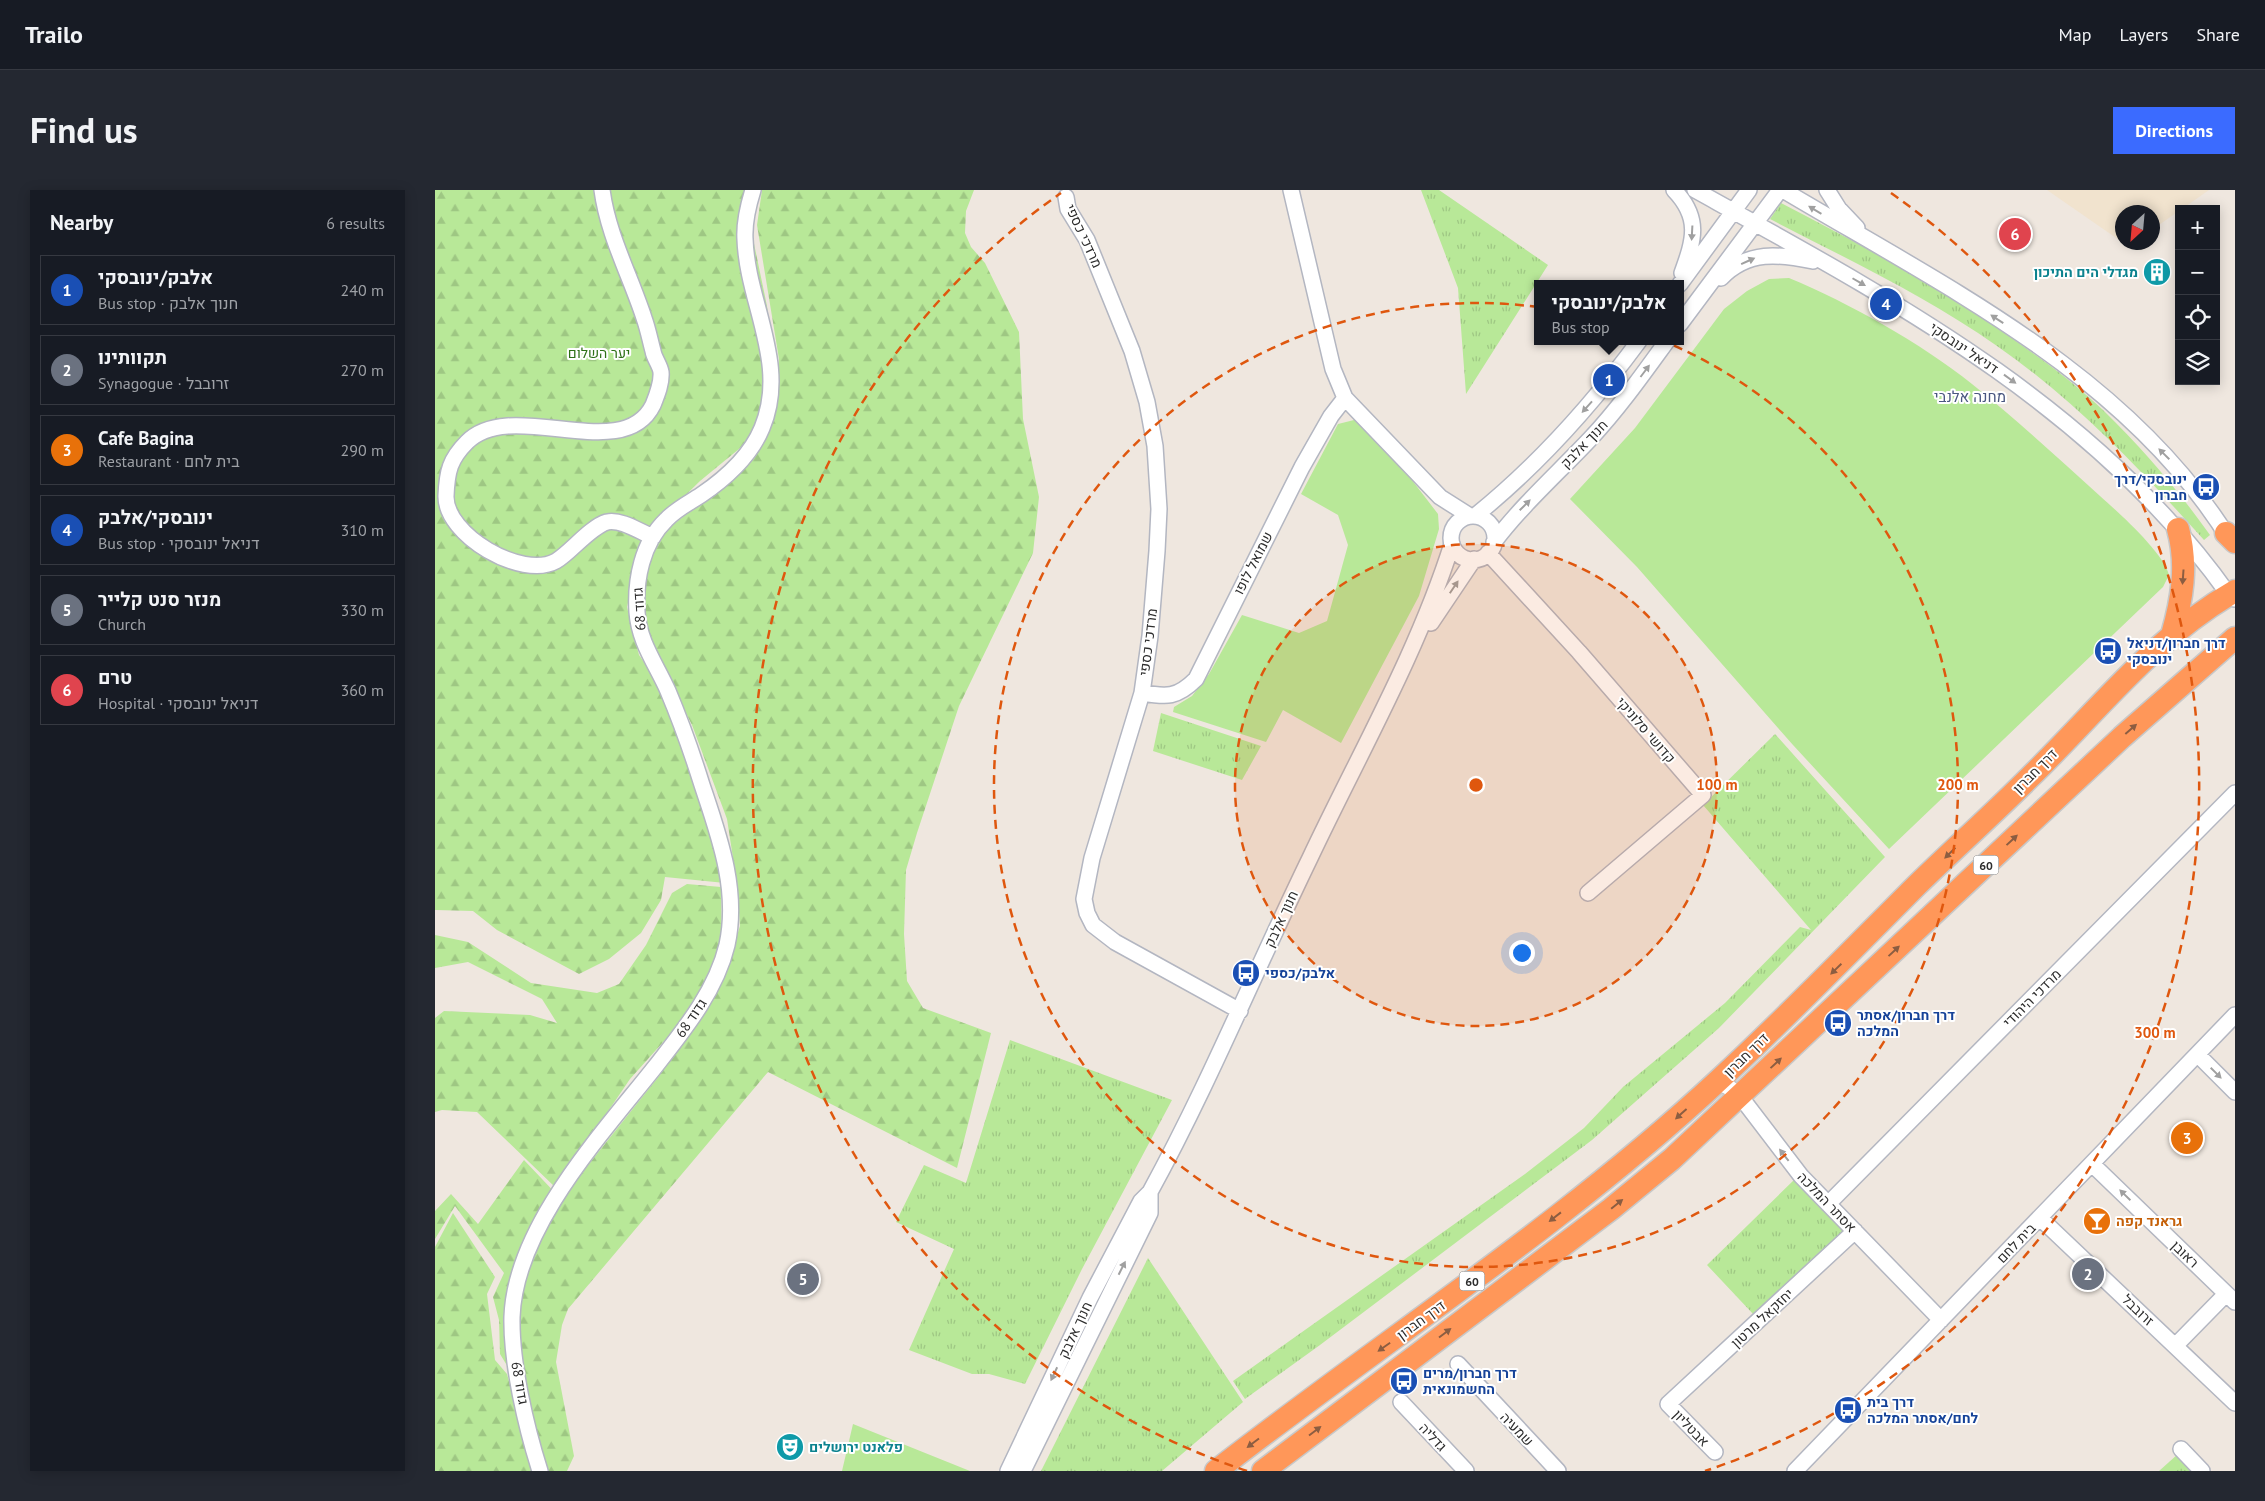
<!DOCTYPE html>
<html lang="en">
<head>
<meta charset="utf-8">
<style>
	body { margin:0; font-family:"PT Sans",Heebo,sans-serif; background:#242831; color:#f1f3f6 }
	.controls { position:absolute; right:15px; top:15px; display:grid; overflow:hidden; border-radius:0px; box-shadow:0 2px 12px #0003 }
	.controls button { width:45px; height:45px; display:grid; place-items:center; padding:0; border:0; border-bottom:1px solid #363941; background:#171b24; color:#f1f3f6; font:25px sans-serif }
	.compass { position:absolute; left:1680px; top:15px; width:45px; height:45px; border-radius:50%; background:#171b24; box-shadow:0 2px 12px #0003; rotate:206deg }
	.you { position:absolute; left:1086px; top:762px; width:18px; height:18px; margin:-12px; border:4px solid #fff; border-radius:50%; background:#1a73e8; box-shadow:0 0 0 8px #1a73e833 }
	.badge { display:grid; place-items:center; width:32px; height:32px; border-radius:50%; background:#3b6bff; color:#fff; font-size:16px; font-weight:700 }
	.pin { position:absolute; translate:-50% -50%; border:2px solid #fff; box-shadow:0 1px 5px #0006 }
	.popup { position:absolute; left:1099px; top:90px; width:150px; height:65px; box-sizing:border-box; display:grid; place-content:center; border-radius:0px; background:#171b24; filter:drop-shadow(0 1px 4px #0005); font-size:16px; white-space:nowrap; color:#9ea1a6 }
	.popup b { font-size:19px; color:#f1f3f6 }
	.popup::after { content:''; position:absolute; left:50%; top:100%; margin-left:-10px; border:10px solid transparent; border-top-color:#171b24 }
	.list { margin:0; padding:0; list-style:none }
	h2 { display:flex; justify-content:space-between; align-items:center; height:65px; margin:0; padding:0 20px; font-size:21px }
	h2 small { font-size:16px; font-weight:400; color:#9ea1a6 }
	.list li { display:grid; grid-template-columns:32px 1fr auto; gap:15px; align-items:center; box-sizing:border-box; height:70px; margin:0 10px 10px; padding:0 10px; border:1px solid #363941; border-radius:0px }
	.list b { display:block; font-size:19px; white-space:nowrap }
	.list p { margin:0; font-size:16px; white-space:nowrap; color:#9ea1a6 }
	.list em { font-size:16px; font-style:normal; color:#9ea1a6 }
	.icon { flex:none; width:28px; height:28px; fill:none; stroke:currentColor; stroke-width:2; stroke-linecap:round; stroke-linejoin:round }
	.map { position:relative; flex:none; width:1800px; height:1281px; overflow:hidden; border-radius:0px }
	header { display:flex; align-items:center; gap:30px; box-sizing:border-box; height:70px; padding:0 25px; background:#171b24; border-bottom:1px solid #363941 }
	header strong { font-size:24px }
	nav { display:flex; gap:28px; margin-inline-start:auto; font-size:18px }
	.intro { display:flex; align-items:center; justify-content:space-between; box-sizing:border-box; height:120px; padding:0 30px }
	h1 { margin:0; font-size:35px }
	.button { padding:12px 22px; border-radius:0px; background:#3b6bff; color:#fff; font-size:18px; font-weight:700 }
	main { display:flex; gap:30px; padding:0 30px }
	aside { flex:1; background:#171b24; border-radius:0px; box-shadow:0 2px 12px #0003 }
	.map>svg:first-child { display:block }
	.education { fill:#f1e3ce }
	.grass { fill:#b8e898 }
	.forest { fill:url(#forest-firs) }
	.park { fill:url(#park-tufts) }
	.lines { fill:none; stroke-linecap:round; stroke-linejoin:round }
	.minor-casing { stroke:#b3b6c1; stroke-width:18 }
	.highway-casing { stroke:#c8c8c8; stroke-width:25 }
	.minor { stroke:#fff; stroke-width:15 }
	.highway { stroke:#ff9759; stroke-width:22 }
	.oneway { fill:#a0a0a0 }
	.oneway2 { fill:#8c5d41 }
	.ring { fill:none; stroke:#df570e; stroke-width:2.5; stroke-dasharray:9 6 }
	.labels { text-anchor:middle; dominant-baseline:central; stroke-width:4; stroke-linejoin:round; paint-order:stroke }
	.shield { fill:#fff; stroke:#6c6c6c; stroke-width:1 }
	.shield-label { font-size:12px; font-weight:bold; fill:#2d2d2d }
	.street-label { font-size:14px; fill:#2d2d2d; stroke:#fff }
	.culture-label { font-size:14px; font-weight:bold; fill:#0d838f; stroke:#fff; text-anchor:end }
	.park-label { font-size:14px; fill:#2e7017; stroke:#fff }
	.transit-label { font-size:14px; font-weight:bold; fill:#164399; stroke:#fff; text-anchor:start }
	.food-label { font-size:14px; font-weight:bold; fill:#c56008; stroke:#fff; text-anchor:start }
	.neighbourhood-label { font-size:15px; fill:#4a5781; stroke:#fff }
	.centre { fill:#df570e; stroke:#fff; stroke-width:2.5 }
	.ring-label { font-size:15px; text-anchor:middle; font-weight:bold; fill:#df570e; stroke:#fff; stroke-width:4; stroke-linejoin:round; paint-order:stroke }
</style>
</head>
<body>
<header>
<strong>Trailo</strong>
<nav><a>Map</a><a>Layers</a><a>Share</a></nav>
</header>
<div class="intro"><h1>Find us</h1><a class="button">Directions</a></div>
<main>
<aside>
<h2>Nearby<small>6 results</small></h2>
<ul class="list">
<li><span class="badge" style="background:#1a4fb4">1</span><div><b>אלבק/ינובסקי</b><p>Bus stop · חנוך אלבק</p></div><em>240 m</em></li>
<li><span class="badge" style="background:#6b7280">2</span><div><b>תקוותינו</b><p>Synagogue · זרובבל</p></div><em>270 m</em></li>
<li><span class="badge" style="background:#e8710a">3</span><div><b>Cafe Bagina</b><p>Restaurant · בית לחם</p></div><em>290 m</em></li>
<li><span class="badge" style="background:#1a4fb4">4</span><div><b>ינובסקי/אלבק</b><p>Bus stop · דניאל ינובסקי</p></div><em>310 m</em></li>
<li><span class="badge" style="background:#6b7280">5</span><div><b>מנזר סנט קלייר</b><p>Church</p></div><em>330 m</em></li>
<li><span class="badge" style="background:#e0444e">6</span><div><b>טרם</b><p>Hospital · דניאל ינובסקי</p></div><em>360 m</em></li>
</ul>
</aside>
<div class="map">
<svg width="1800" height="1281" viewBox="0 0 1800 1281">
	<defs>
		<pattern id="forest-firs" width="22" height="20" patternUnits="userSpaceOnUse" patternTransform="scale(1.25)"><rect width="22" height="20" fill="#b8e898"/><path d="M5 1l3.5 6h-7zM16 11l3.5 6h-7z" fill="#9ec783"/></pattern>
		<pattern id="park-tufts" width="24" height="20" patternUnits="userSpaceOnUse" patternTransform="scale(1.25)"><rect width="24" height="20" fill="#b8e898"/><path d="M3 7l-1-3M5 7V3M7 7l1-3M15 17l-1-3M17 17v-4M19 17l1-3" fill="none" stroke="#9ec783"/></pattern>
	</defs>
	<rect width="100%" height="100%" fill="#efe7df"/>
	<path class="education" d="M1612,0h162l-27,19h-3v2l-26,18v-17h-30l-1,30z"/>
	<path class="grass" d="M1354,88c60,25 132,65 183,106 44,35 86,74 128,112 18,16 64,57 69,79l-6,12 -274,262 -96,-104 -156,-178 -67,-68 65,-71 89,-119 23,-18 22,-12z
		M923,229l37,39 43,56 1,15 -20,67 -78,147 -58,-33 -17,32 -93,-30 1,-5 18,-11 17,-22 33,-59 57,18 28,-12 21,-76 -10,-30 -37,-21 37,-70z
		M418,1234l117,47h-128z"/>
	<path class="forest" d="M0,0h315l-3,20 20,96 7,57 -4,50 -31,36 -39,32 -56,55 -17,71 12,48 20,28 41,105 25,95 -60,-6 -4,23 -20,33 -32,26 -30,15 -82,-44 -24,-19 -38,-1z
		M327,0h212l-8,21 -1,22 6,14 14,16 34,69 4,87 16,78 -6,56 -74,153 -42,127 -11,37 -2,64 3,47 16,27 68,25 -34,135 -189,-96 -200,237 -6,16 -6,37 18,94 -7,15h-22l-16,-69 -29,-48 -1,-34 -6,-23 11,-24 -49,-67 -20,33v-28l16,-17 27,30 46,-64 37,39 98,-123 33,-46 40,-79 8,-25 -3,-42 -10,-65 -35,-94 -43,-85 -5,-34 1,-24 10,-37 11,-15 74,-57 22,-28 14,-49 3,-37 -22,-134z
		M252,694l34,3 1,62 -19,37 -29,44 -44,49 -74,109 -79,-76 -35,-2 -7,2v-94l9,-7 86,4 27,8 -15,-24 -74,-37 -33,6v-33l33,7 63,41 66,10 22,-9 27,-39 26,-52z
		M18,1023l42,64 -8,17 8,66 12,14 26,97h-98v-224z"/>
	<path class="park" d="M986,0h18l109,75 -82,129 -8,-106z
		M1346,13c85,44 169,89 246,146 27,19 54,40 77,62 39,38 74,79 106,124l-6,5c-64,-71 -129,-140 -207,-194 -71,-50 -150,-87 -227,-127z
		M726,523l100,33 -19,34 -89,-29z
		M1340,544l110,123 -166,171 -127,112 -272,205 -75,54 -12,-18 292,-207 59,-46 39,-41 102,-84 75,-76 11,3 -108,-125z
		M575,850l162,60 -90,169 -57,115 -36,-10h-17l-63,-24 45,-101 -58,-27 28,-57 42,18z
		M1361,988l48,54 -90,83 -47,-50z
		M713,1068l95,144 -81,69h-121z
		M1743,1264l16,17h-35z"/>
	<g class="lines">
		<defs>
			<path id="minor" d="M167,0c6,45 28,85 42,128 4,11 6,22 9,33 1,7 7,14 8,21 1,11 -4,23 -8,33 -30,61 -141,-8 -186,37 -17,17 -20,29 -21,54 -1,39 76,84 110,65 14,-8 34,-34 51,-39 15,-3 33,10 46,15
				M856,0l42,179 12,29 95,99 30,19
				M1239,0c27,28 20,50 8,83
				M1260,0c197,109 401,217 534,405l6,4
				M1348,0c161,96 347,186 448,352
				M1392,0l12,19 18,19
				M631,7l2,12 19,31 45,111 15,51 8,44 4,63 -2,42 -7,85 -8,57 -50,165 -8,41 3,14 6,12 22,17 125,69
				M1286,88c27,-28 58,-24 92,-17
				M1245,94l69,-94
				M1245,134l100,-134
				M1040,326c62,-50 116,-110 164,-175
				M1016 348a22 22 0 1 1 44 0a22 22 0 1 1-44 0Z
				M1059,352c29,-38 64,-69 97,-104 28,-30 52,-64 76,-97
				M1053,363l91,99 124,143 -115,98
				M996,433l43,-64
				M707,503c25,4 35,5 54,-14l106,-212 29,-51 14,-18
				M1763,865l37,37
				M1283,892l12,6 10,8 61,80 140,144
				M1657,974l143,138
				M1393,1014l407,-411
				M1605,1028l195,185
				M1740,1156l51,-52
				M1023,1174l100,107
				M966,1212l65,69
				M1746,1259l21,22
				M1280,1262l-47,-48 187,-173
				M105,1281c-14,-44 -29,-108 -28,-154 3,-90 90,-183 143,-250 29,-37 61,-76 72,-122 12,-55 -8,-109 -25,-160 -10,-32 -21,-63 -34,-94 -12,-27 -29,-49 -31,-79 -2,-32 5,-69 29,-92 10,-11 23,-17 35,-25 25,-17 49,-38 61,-67 27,-64 -15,-125 -17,-189 -1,-17 3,-33 8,-49
				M573,1281l82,-173 51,-97 9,-9c59,-108 106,-223 160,-334 49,-104 107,-204 142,-314
				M588,1281l127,-258v-21
				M1360,1281l440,-456"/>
			<path id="highway" d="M1791,343l9,9
				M1737,445c10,-35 16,-70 6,-106
				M781,1281c167,-130 347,-246 503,-391 68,-63 132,-129 198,-195 37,-36 76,-71 113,-108 67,-65 123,-139 205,-186
				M828,1281l348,-262 61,-50 450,-422 113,-99"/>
		</defs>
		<use href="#minor" class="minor-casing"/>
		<use href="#highway" class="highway-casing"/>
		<use href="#minor" class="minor"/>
		<use href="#highway" class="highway"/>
	</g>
	<defs><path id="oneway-solid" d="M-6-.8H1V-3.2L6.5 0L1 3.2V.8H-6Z" transform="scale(1.25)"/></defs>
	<g class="oneway">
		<use href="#oneway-solid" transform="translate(1380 20) rotate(-149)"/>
		<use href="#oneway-solid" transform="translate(1257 43) rotate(93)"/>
		<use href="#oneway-solid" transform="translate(1313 71) rotate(-24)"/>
		<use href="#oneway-solid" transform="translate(1424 92) rotate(30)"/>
		<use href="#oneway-solid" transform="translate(1562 129) rotate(-147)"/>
		<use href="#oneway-solid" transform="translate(1210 181) rotate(-53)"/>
		<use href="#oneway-solid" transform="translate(1575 189) rotate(36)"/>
		<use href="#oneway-solid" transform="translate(1152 217) rotate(132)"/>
		<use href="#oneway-solid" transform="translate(1729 264) rotate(-135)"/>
		<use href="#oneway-solid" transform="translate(1090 315) rotate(-45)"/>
		<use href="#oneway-solid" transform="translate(1019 397) rotate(-56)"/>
		<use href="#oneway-solid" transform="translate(1781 883) rotate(45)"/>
		<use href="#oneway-solid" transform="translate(1349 965) rotate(-128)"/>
		<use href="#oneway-solid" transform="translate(1690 1005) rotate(-136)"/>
		<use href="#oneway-solid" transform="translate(687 1078) rotate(-63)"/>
		<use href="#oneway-solid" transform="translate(619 1184) rotate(115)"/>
	</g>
	<g class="oneway2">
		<use href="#oneway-solid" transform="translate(1748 387) rotate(94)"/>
		<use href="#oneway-solid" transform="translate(1696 539) rotate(-41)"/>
		<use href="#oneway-solid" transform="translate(1577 650) rotate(-43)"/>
		<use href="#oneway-solid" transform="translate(1515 663) rotate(136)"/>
		<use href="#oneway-solid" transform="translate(1459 761) rotate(-43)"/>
		<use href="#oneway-solid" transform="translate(1401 779) rotate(136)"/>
		<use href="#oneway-solid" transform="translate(1341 873) rotate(-43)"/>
		<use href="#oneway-solid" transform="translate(1246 924) rotate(138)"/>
		<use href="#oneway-solid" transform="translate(1182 1014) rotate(-39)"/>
		<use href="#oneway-solid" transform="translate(1120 1027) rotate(142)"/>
		<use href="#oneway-solid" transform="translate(1010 1143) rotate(-37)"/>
		<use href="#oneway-solid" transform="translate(949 1157) rotate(145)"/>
		<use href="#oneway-solid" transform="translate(880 1241) rotate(-37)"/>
		<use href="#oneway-solid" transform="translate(818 1253) rotate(143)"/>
	</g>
	<circle cx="1041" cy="595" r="241" fill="#df570e" fill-opacity=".12"/>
	<g class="ring">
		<circle cx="1041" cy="595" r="241"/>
		<circle cx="1041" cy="595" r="482"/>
		<path d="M812 1281A723 723 0 0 1 626 3M1456 3A723 723 0 0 1 1270 1281"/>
	</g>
	<defs>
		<symbol id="building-disc" viewBox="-11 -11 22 22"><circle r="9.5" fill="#0f9aa8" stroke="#fff"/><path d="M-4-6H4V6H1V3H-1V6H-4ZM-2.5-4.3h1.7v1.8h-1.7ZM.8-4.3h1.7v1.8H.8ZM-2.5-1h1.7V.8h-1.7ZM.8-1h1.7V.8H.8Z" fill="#fff"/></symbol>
		<symbol id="bus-disc" viewBox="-11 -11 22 22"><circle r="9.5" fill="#1a4fb4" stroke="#fff"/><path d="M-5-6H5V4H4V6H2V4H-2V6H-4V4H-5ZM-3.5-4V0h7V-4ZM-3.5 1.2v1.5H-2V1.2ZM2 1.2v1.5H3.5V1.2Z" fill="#fff"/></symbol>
		<symbol id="bar-disc" viewBox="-11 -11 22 22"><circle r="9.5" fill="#e8710a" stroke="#fff"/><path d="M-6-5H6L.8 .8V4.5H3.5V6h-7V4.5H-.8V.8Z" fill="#fff"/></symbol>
		<symbol id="theatre-disc" viewBox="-11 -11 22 22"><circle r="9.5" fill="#0f9aa8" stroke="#fff"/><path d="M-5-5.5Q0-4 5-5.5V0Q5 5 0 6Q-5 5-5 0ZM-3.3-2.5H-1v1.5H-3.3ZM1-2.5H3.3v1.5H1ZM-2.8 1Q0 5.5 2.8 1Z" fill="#fff"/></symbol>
	</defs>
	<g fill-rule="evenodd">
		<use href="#building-disc" x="1706" y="66" width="32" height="32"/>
		<use href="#bus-disc" x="1755" y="281" width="32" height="32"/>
		<use href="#bus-disc" x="1657" y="445" width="32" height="32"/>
		<use href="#bus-disc" x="795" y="767" width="32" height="32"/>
		<use href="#bus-disc" x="1387" y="817" width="32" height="32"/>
		<use href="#bar-disc" x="1646" y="1015" width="32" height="32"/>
		<use href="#bus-disc" x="953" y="1175" width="32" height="32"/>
		<use href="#bus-disc" x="1397" y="1204" width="32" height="32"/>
		<use href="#theatre-disc" x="339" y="1241" width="32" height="32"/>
	</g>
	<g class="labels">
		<g class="shield">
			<rect x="1538.5" y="665.5" width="25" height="19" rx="4"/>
			<rect x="1024.5" y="1081.5" width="25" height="19" rx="4"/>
		</g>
		<g class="shield-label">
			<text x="1551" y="675">60</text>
			<text x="1037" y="1091">60</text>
		</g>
		<g class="street-label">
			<text transform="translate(649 46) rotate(65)">מרדכי כספי</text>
			<text transform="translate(1529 158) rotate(34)">דניאל ינובסקי</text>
			<text transform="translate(1149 254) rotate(-46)">חנוך אלבק</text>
			<text transform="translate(818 373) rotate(-63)">שמואל לופו</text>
			<text transform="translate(204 419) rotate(-94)">גדוד 68</text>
			<text transform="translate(713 452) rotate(-83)">מרדכי כספי</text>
			<text transform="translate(1211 540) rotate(49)">קדושי סלוניקי</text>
			<text transform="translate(1600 581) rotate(-45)">דרך חברון</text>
			<text transform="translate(846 729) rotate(-65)">חנוך אלבק</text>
			<text transform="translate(1597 808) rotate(-45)">מרדכי היהודי</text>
			<text transform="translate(256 828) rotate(-56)">גדוד 68</text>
			<text transform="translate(1311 865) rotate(-44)">דרך חברון</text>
			<text transform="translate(1392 1012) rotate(46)">אסתר המלכה</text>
			<text transform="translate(1581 1053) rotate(-46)">בית לחם</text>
			<text transform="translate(1750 1064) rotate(44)">ראובן</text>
			<text transform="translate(1703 1120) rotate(44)">זרובבל</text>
			<text transform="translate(1327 1128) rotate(-43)">יחזקאל מרטון</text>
			<text transform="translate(986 1130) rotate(-36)">דרך חברון</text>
			<text transform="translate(640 1140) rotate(-65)">חנוך אלבק</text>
			<text transform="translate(85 1193) rotate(80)">גדוד 68</text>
			<text transform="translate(1256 1238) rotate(46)">אבטליון</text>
			<text transform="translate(1082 1239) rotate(46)">שמעיה</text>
			<text transform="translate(998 1247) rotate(47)">גדליה</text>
		</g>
		<g class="culture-label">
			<text x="1703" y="82">מגדלי הים התיכון</text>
			<text x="374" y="1257" text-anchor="start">פלאנט ירושלים</text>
		</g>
		<g class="park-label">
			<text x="164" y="163">יער השלום</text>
		</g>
		<g class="transit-label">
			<text x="1752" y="289" text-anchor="end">ינובסקי/דרך<tspan x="1752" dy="16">חברון</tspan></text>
			<text x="1692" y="453">דרך חברון/דניאל<tspan x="1692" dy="16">ינובסקי</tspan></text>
			<text x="830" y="783">אלבק/כספי</text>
			<text x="1422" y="825">דרך חברון/אסתר<tspan x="1422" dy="16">המלכה</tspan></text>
			<text x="988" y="1183">דרך חברון/מרים<tspan x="988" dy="16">החשמונאית</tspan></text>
			<text x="1432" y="1212">דרך בית<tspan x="1432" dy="16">לחם/אסתר המלכה</tspan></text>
		</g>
		<g class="food-label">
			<text x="1681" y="1031">גראנד קפה</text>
		</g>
		<g class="neighbourhood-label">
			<text x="1535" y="206">מחנה אלנבי</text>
		</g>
	</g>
	<circle cx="1041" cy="595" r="8" class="centre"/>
	<g class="ring-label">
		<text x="1282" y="600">100 m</text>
		<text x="1523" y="600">200 m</text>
		<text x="1720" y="848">300 m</text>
	</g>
</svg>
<div class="controls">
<button>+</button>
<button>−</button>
<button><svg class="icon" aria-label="locate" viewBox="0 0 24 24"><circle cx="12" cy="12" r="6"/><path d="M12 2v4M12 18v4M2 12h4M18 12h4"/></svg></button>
<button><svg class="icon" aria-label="layers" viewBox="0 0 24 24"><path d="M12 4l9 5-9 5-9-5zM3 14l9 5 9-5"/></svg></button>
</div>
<svg class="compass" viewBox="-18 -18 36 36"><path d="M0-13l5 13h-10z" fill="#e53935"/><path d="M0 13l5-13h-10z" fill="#9ea1a6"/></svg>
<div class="you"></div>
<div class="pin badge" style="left:1174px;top:190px;background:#1a4fb4">1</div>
<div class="popup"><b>אלבק/ינובסקי</b>Bus stop</div>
<div class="pin badge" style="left:1653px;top:1084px;background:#6b7280">2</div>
<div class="pin badge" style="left:1752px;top:948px;background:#e8710a">3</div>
<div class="pin badge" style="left:1451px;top:114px;background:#1a4fb4">4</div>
<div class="pin badge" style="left:368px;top:1089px;background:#6b7280">5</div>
<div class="pin badge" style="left:1580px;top:44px;background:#e0444e">6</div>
</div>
</main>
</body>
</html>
